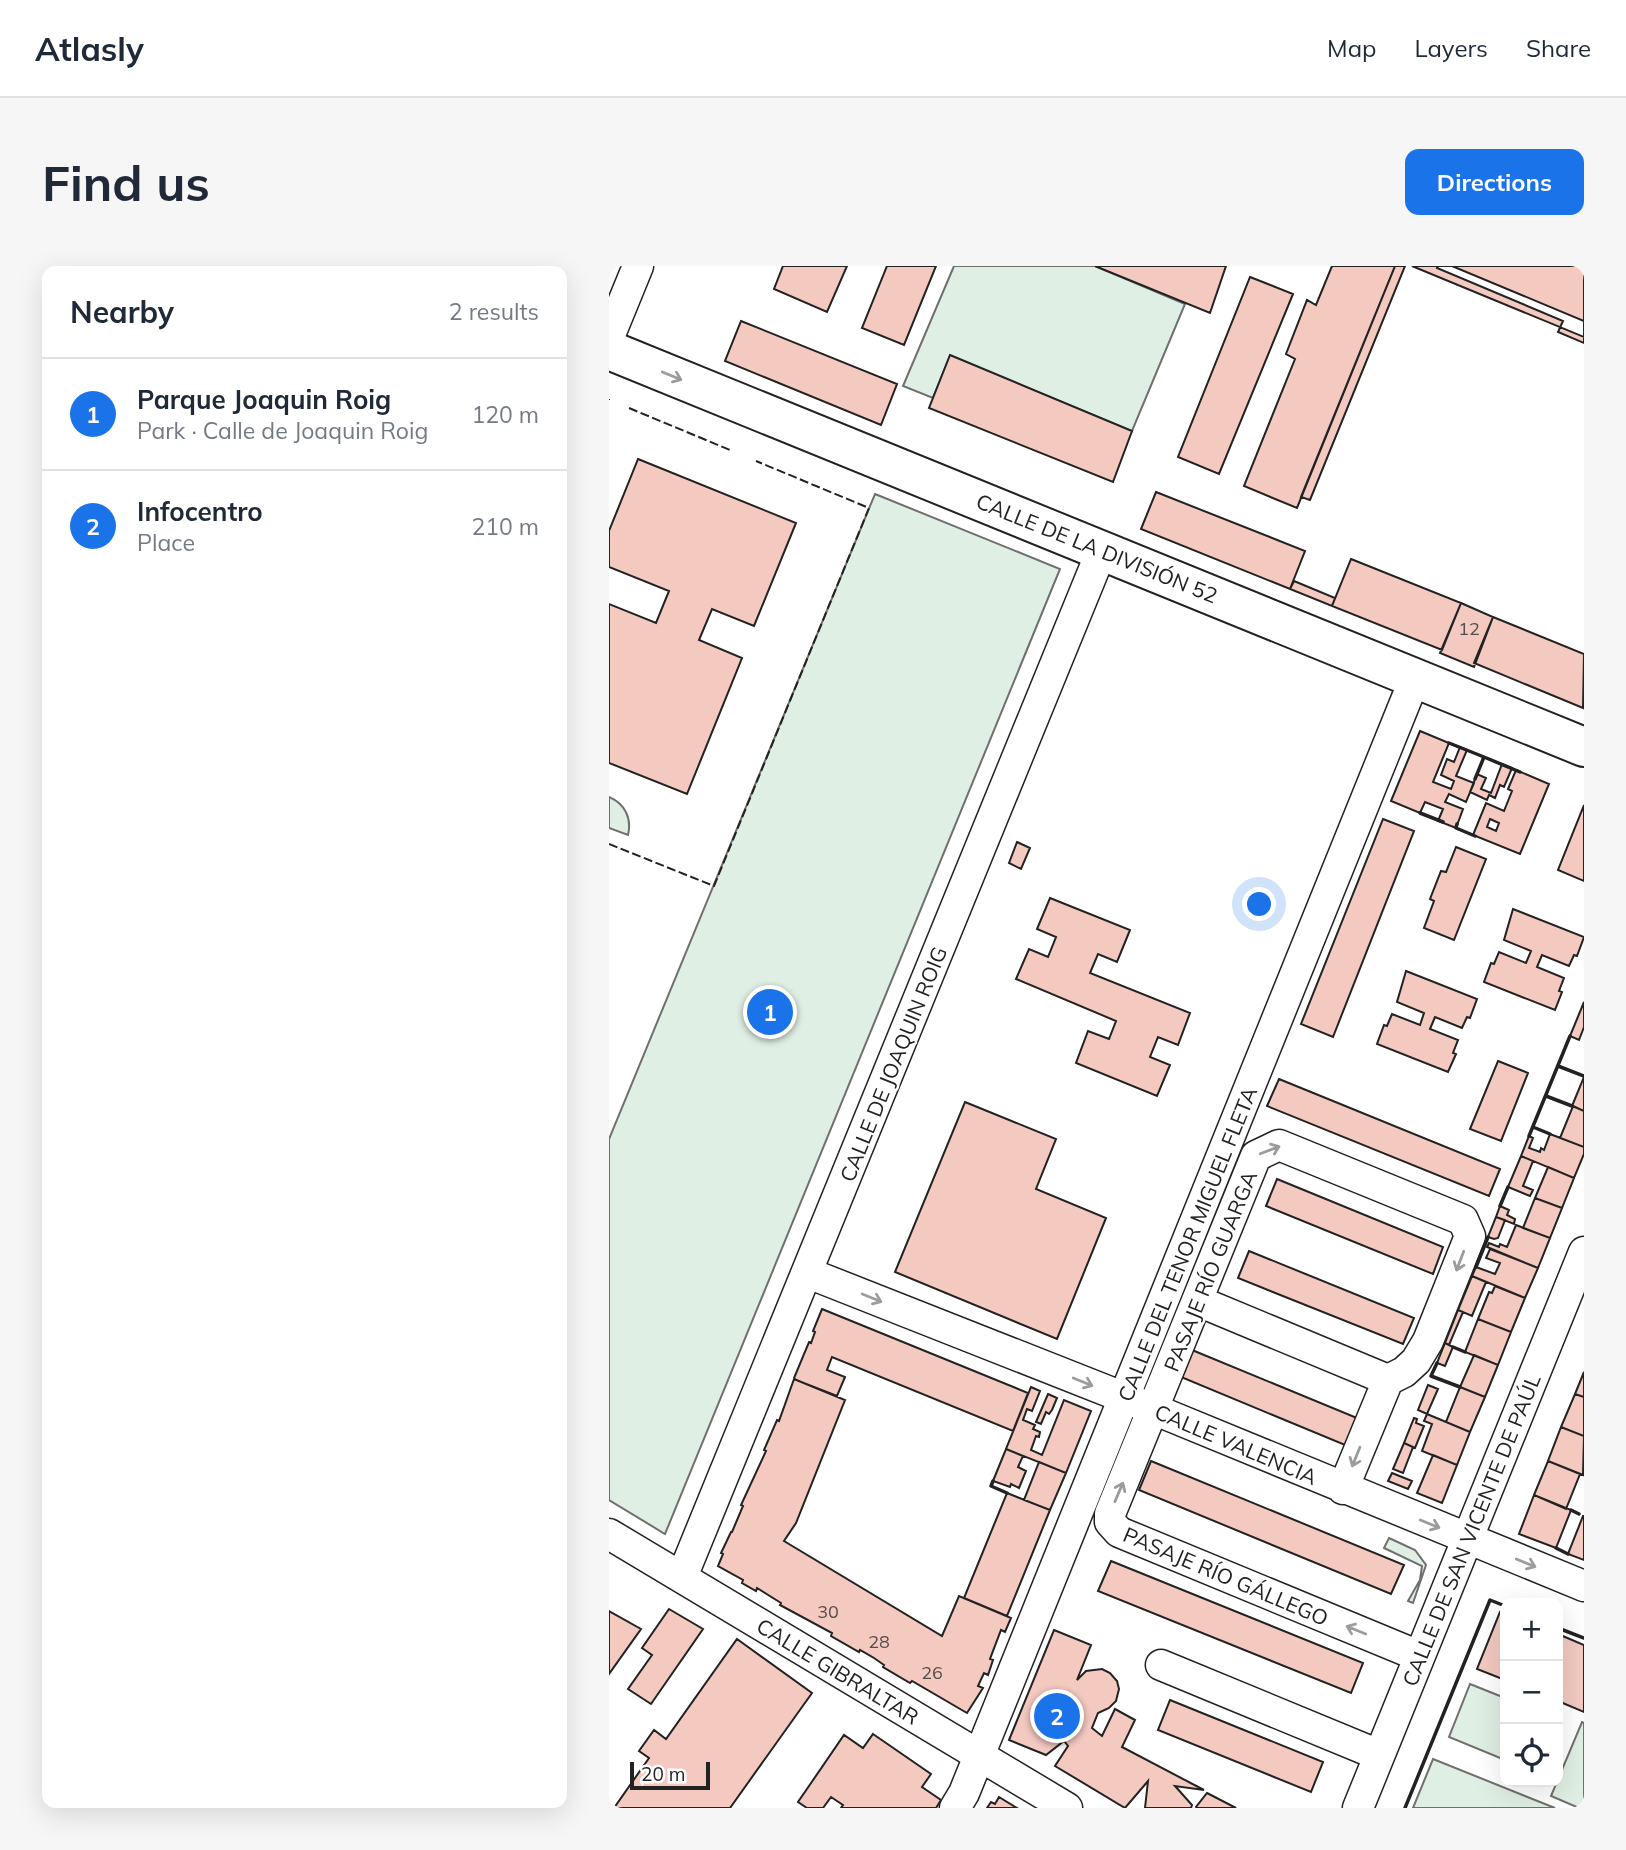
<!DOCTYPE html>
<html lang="en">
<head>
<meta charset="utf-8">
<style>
	body { margin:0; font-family:Mulish,sans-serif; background:#f6f6f7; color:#1f2937 }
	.controls { position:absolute; right:21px; bottom:21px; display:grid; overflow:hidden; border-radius:14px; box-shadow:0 7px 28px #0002 }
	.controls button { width:63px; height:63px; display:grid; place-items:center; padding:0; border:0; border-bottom:2px solid #e0e1e3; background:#fff; color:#1f2937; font:35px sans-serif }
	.scale { position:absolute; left:21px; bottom:18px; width:80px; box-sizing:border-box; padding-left:7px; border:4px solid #222; border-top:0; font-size:19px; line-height:24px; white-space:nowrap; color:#222; -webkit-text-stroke:5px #fff; paint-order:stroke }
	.you { position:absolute; left:651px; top:639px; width:24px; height:24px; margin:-18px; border:5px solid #fff; border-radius:50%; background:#1a73e8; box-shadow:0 0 0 10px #1a73e833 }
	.badge { display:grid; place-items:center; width:46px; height:46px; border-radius:50%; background:#1a73e8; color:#fff; font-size:23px; font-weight:700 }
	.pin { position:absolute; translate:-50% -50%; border:4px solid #fff; box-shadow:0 2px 7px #0006 }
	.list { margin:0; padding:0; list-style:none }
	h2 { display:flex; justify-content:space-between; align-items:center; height:91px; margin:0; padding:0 28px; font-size:30px }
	h2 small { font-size:23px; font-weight:400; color:#747a83 }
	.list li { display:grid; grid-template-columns:46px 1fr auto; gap:21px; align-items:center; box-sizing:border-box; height:112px; padding:0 28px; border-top:2px solid #e0e1e3 }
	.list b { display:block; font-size:26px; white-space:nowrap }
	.list p { margin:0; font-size:23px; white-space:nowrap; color:#747a83 }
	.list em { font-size:23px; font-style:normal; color:#747a83 }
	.icon { flex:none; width:38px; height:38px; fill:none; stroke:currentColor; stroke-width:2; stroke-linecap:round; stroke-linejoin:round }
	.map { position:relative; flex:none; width:975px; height:1542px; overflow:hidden; border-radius:14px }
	header { display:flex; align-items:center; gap:42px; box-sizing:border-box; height:98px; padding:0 35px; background:#fff; border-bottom:2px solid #e0e1e3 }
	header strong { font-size:33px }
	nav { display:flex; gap:38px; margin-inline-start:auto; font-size:24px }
	.intro { display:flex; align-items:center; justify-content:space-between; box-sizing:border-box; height:168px; padding:0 42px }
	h1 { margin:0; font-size:49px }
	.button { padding:18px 32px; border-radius:14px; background:#1a73e8; color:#fff; font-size:24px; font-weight:700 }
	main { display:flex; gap:42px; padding:0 42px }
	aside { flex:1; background:#fff; border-radius:14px; box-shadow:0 7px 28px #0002 }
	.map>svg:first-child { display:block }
	.green { fill:#e0efe3; stroke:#6f6f6f; stroke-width:2 }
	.building { fill:#f3c9c0; stroke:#222; stroke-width:2; fill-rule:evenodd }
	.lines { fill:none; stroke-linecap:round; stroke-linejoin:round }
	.minor-casing { stroke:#222; stroke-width:33 }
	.major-casing { stroke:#222; stroke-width:42 }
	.minor { stroke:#fff; stroke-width:30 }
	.major { stroke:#fff; stroke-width:38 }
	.fence { stroke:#222; stroke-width:2; stroke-dasharray:9 3.5; stroke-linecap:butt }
	.wall { stroke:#222; stroke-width:3.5 }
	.oneway { stroke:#9c9c9c }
	.labels { text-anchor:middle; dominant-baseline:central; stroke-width:5; stroke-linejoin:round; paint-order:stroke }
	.number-label { font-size:18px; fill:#564c4a }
	.street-label { font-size:21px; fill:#222; stroke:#fff }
</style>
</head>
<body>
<header>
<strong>Atlasly</strong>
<nav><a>Map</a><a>Layers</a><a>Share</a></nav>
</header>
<div class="intro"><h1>Find us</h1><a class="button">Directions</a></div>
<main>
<aside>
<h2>Nearby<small>2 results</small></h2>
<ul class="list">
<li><span class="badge">1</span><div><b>Parque Joaquin Roig</b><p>Park · Calle de Joaquin Roig</p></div><em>120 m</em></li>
<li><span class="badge">2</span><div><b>Infocentro</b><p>Place</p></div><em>210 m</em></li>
</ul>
</aside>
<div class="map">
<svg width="975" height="1542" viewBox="0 0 975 1542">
	<rect width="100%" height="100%" fill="#fff"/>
	<path class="green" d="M345,0h141l90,38 -53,127 -182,-75 -17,42 -30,-12z
		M266,228l185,75 -395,965 -56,-34v-361z
		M0,531c16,7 23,21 19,38l-19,-7z
		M780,1272l26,12 11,15 -13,38 -5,-2 12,-21 2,-14 -38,-18z
		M861,1418l35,14v62l-56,-23z
		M973,1456l2,1v85h-5l-28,-12z
		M824,1493l122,49h-142z"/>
	<path class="building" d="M174,0h64l-20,46 -53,-23z
		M278,0h49l-32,79 -42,-17z
		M486,0h131l-16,47z
		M723,0h63l-98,242 -53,-22 51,-127 -9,-5 21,-54 9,5z
		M786,0h10l-95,234 -9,-3z
		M803,0h40l132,55v16z
		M829,0h146v77l-26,-11 5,-11 -126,-53z
		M641,11l43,17 -74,180 -41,-17z
		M132,55l156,63 -16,41 -156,-64z
		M341,89l182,76 -19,51 -184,-74z
		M29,193l158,64 -42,103 -42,-17 -13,31 43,18 -55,136 -78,-31v-159l47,19 13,-32 -60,-24v-36z
		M547,226l149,59 -15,38 -149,-60z
		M742,293l110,44 -19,47 -110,-44z
		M685,315l41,17 -3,8 -42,-17z
		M852,337l32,14 -19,50 -34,-14z
		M884,351l91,37 -1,54 -109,-45z
		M811,465l29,12 -16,39 18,7 3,-8 -13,-6 6,-16 7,3 6,-15 7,3 -11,26 18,7 -8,19 -17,-8 -4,8 18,7 -7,19 -18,-7 5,-12 -18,-7 -5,11 -29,-12z
		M893,498l10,4 -8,19 -4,-2 -5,13 -6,-3 -2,5 -17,-8 7,-18 9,4 -5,11 10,4z
		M907,504l33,14 -29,70 -47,-19 13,-32 18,8 8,-20 -4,-2zM881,553l9,4 -3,8 -9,-4z
		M975,539v76l-26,-11z
		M774,553l31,12 -81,206 -32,-13z
		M408,576l13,6 -9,21 -12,-6z
		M847,581l30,12 -32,81 -30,-12 10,-27 -4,-2 11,-28 5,1z
		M441,632l80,32 -13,32 -19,-8 -8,19 100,40 -12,32 -20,-8 -8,20 20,8 -13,31 -81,-33 12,-32 21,8 7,-18 -100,-42 13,-30 19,8 8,-20 -19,-8z
		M904,643l71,28 -7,19 -3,-1 -5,11 -27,-11 -5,12 27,11 -5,13 3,1 -7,18 -71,-28 7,-19 3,1 5,-12 27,11 5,-12 -27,-11z
		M797,705l71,28 -7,19 -3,-1 -5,11 -27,-11 -5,12 28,11 -5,13 3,1 -8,18 -71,-28 7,-19 3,1 5,-12 28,11 4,-12 -27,-11z
		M975,736v25l-5,13 -9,-4z
		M889,795l30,12 -27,68 -31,-12z
		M975,811v34l-12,-5z
		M670,813l221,90 -11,27 -222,-90z
		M356,836l91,37 -20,50 70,29 -49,121 -162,-67z
		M964,840l11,5v36l-24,-9z
		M941,868l34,13v7l-10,24 -53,-22 8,-20 4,2 -4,10 11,4 1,-4 3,2z
		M912,890l12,5 -10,25 10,4 -3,6 -22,-9z
		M939,901l26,11 -12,30 -27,-10z
		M668,913l166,68 -10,27 -167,-68z
		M926,932l27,10 -12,30 -27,-10z
		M891,940l9,4 -2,5 8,4 -1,5 -18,-7z
		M887,951l9,3 -7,18 -4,1 -6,-2z
		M907,959l34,13 -12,30 -51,-21 2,-4 10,4 1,-3 7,3z
		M881,983l48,19 -13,30 -53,-22 4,-9 19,7 5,-11 -14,-5z
		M640,985l165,67 -11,26 -165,-66z
		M863,1010l14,6 -14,34 -14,-6z
		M886,1020l30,12 -14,34 -33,-13 11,-27 3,1z
		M213,1043l206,84 -15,38 -181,-74 -5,13 18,7 -8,19 -41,-16 -2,-2 15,-36 2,1 4,-11 -2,-1z
		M849,1044l5,2 -14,33 -4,-2z
		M869,1053l33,13 -13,33 -33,-13z
		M836,1077l8,4 -8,19 -8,-3z
		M583,1084l165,68 -12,27 -164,-68z
		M865,1089l24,10 -13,32 -25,-10z
		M975,1106v25l-9,-3z
		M185,1113l51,21 -49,123 -12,18 158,95 17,-40 52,22 -6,14 -4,-2 -11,29 3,1 -5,15 -4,-2 -6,13 5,2 -16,25 -55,-32 -2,2 -27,-16 1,-2 -10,-7 -14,-8 -1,2 -28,-16 1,-3 -52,-28 1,-2 -24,-15 -1,3 -14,-8 1,-3 -25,-14 5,-12 -2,-1 10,-21h1l11,-26 -2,-1 25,-54 -2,-1 13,-30 2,1z
		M819,1119l10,4 -11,25 -9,-4z
		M422,1121l9,4 -8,20 -5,-2 -4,11 12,5 -2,4 7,3 -1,5 -3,-1 -5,14 11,5 22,-55 27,11 -25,62 -60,-24z
		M851,1121l25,10 -15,35 -24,-10z
		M439,1128l9,4 -5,12 -3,4 -3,-2 -5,12 -5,-2z
		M966,1128l9,3v39l-23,-9z
		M818,1148l43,18 -13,33 -35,-14 10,-27 -8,-3z
		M805,1152l3,1 -1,4 8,3 -9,22 -11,-5z
		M952,1161l23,9 -1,39 -35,-14z
		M795,1177l9,4 -10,26 -10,-4z
		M397,1183l17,7 -5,11 8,4 -7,17 -8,-4 -1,3 -17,-6z
		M824,1189l24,10 -15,38 -25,-10z
		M542,1195l253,104 -13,29 -252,-104z
		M939,1195l32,13 -14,35 -32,-14z
		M430,1196l27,11 -16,37 -26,-10z
		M783,1207l20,8 -4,8 -20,-8z
		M398,1227l43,17 -43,106 -43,-18z
		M925,1229l37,15 -15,38 -37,-14z
		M974,1250h1v44l-16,-6z
		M502,1295l252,102 -12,30 -253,-102z
		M60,1343l34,20 -52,75 -23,-15 24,-34 -10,-7z
		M0,1345l32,18 -32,45z
		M891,1346l5,1v67l-28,-11z
		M445,1364l37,15 -14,35 9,-9 16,-2 8,4 7,8 2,8 -3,12 -7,7 -11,5 -6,15 10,8 13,-27 20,11 -13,27 82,43 -29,-4 17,19 -1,3h-46l3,-27 -23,27 -70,-42 13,-20 -4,-5 -18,14 -37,-15z
		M949,1368l26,11v67l-26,-11z
		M128,1373l75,54 -82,115h-116l35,-50 -10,-7 15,-21 12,9z
		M561,1434l153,62 -12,30 -153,-62z
		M264,1468l58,40 -9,13 19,13 -5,8h-95l2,-3 -12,-8 -8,11h-16l-9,-6 46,-67 19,13z
		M598,1527l29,15h-39l-1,-1z
		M390,1531l18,11h-30l4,-6 4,2z"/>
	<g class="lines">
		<defs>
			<path id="minor" d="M0,71l29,-71
				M199,1007l345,136 431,177
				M589,1035l190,79
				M734,1223l45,-109 16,-8 12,-11 12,-20 42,-105 -7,-16 -184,-75 -23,11 -146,358v8l9,10 300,124
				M0,1268l458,274
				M73,1311l420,-1027
				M552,1399l218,90
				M346,1542l9,-15 451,-1115
				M749,1542l226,-556"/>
			<path id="major" d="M0,84l975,397"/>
		</defs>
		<use href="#minor" class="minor-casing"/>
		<use href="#major" class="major-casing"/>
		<use href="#minor" class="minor"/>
		<use href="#major" class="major"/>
		<path class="fence" d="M0,133v1
			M20,142l101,42
			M0,578l105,42 155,-378 -113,-47"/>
		<path class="wall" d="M840,477l35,14 -9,22
			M874,493l1,-2 36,15
			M811,547l23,9
			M848,558l-1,4 19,8
			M949,800l26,10
			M937,830l26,10
			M924,861l17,7
			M920,870l41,-100
			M891,940l8,-19
			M867,1001l12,-30
			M844,1081l12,5
			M828,1097l-6,13 29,11
			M384,1215l-2,5 16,7
			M962,1244l8,4
			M947,1282l12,6
			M949,1362l26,10
			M796,1542l85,-208 15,6"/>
	</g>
	<defs><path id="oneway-shaft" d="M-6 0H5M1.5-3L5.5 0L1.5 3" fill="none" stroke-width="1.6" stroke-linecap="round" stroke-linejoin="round" transform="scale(1.75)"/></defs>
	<g class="oneway">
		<use href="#oneway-shaft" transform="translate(63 110) rotate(22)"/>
		<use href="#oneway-shaft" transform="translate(661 884) rotate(-21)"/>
		<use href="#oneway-shaft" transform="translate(851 995) rotate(111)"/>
		<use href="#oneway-shaft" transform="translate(263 1032) rotate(22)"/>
		<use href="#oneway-shaft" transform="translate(474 1116) rotate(22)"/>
		<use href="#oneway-shaft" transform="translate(747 1191) rotate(112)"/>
		<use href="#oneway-shaft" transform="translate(510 1226) rotate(-67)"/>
		<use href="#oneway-shaft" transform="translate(821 1258) rotate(22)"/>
		<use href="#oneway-shaft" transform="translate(917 1297) rotate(22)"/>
		<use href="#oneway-shaft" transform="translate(747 1364) rotate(-158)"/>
	</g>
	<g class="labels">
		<g class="number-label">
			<text x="860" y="362">12</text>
			<text x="219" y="1345">30</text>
			<text x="270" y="1375">28</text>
			<text x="323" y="1406">26</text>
		</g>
		<g class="street-label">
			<text transform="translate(488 282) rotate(22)">CALLE DE LA DIVISIÓN 52</text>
			<text transform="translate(284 798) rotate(-68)">CALLE DE JOAQUIN ROIG</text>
			<text transform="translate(578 978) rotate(-68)">CALLE DEL TENOR MIGUEL FLETA</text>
			<text transform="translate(601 1005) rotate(-68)">PASAJE RÍO GUARGA</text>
			<text transform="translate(627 1178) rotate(23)">CALLE VALENCIA</text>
			<text transform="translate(862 1264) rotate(-68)">CALLE DE SAN VICENTE DE PAÚL</text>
			<text transform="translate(617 1310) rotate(23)">PASAJE RÍO GÁLLEGO</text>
			<text transform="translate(229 1405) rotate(31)">CALLE GIBRALTAR</text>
		</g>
	</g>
</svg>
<div class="controls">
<button>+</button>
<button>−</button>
<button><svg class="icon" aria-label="locate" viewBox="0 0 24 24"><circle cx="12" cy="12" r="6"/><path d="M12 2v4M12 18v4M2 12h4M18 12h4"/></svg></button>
</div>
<div class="scale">20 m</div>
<div class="you"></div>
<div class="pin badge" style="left:161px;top:746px">1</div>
<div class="pin badge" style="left:448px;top:1450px">2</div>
</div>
</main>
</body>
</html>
